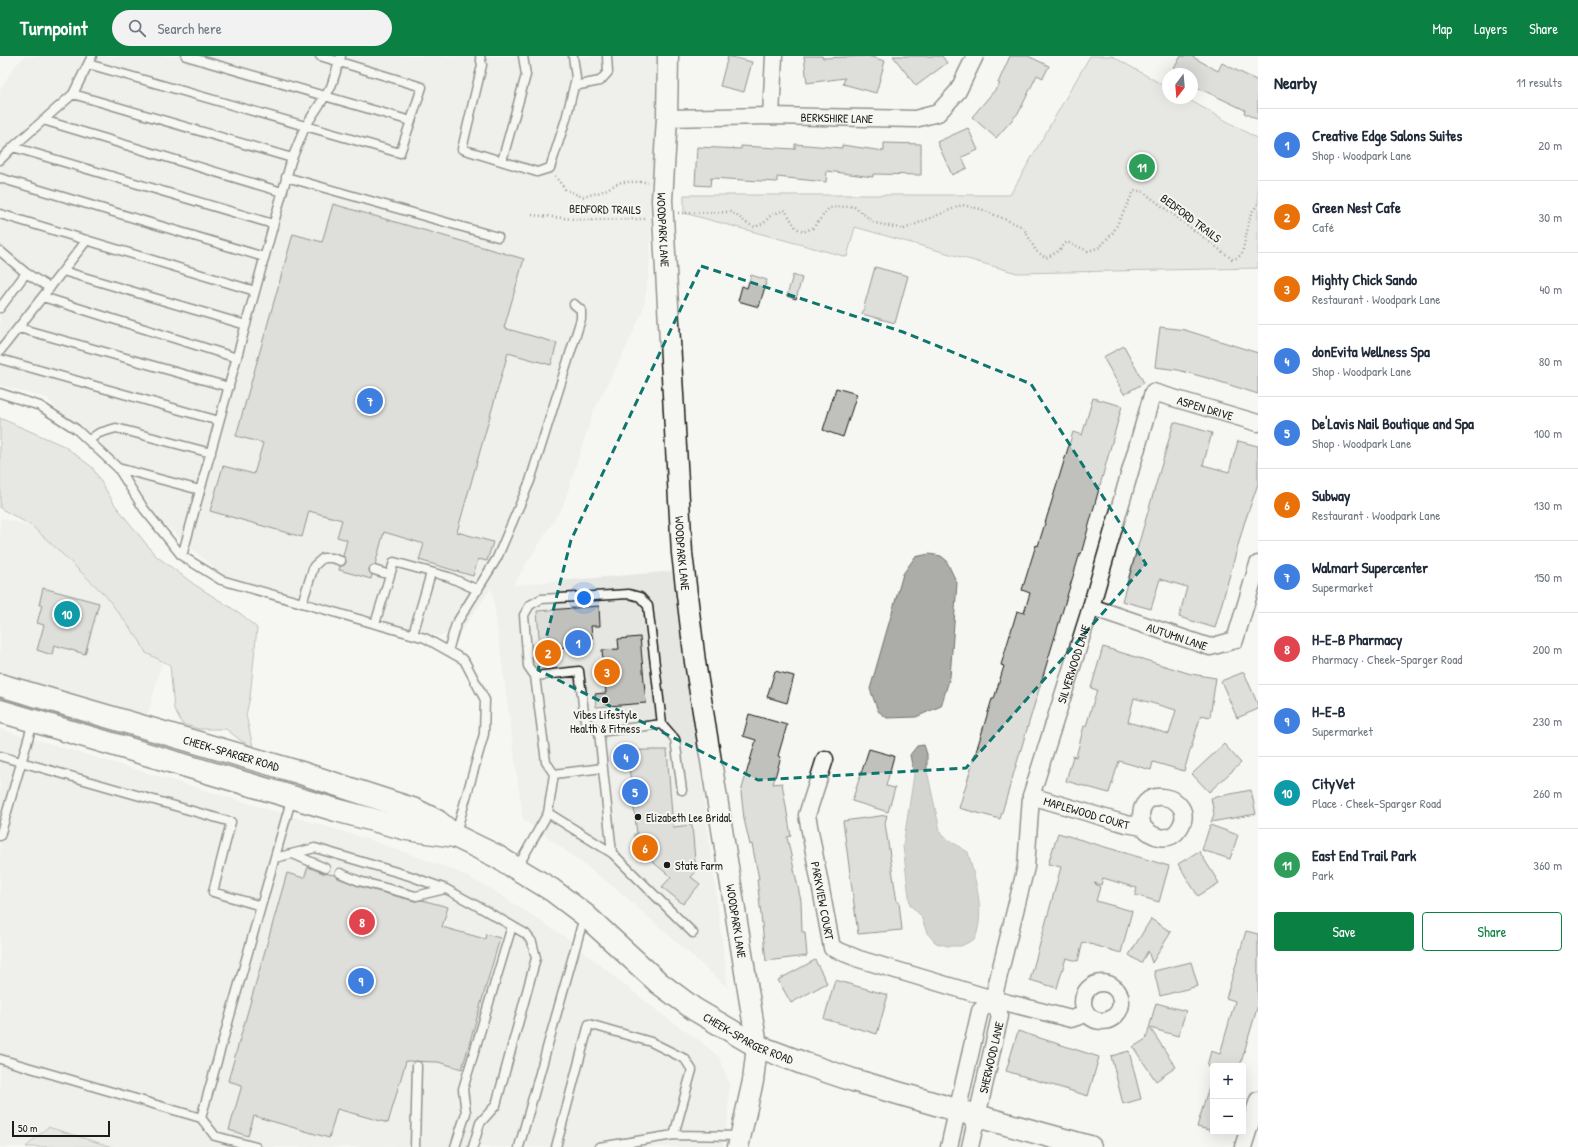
<!DOCTYPE html>
<html lang="en">
<head>
<meta charset="utf-8">
<style>
	body { margin:0; font-family:"Patrick Hand",sans-serif; background:#f2f2f3; color:#1f2937 }
	.controls { position:absolute; right:12px; bottom:12px; display:grid; overflow:hidden; border-radius:4px; box-shadow:0 4px 16px #0002 }
	.controls button { width:36px; height:36px; display:grid; place-items:center; padding:0; border:0; border-bottom:1px solid #e0e1e3; background:#fff; color:#1f2937; font:20px sans-serif }
	.compass { position:absolute; left:1162px; top:12px; width:36px; height:36px; border-radius:50%; background:#fff; box-shadow:0 4px 16px #0002; rotate:196deg }
	.scale { position:absolute; left:12px; bottom:10px; width:98px; box-sizing:border-box; padding-left:4px; border:2px solid #1c1c1c; border-top:0; font-size:11px; line-height:14px; white-space:nowrap; color:#1c1c1c; -webkit-text-stroke:3px #f6f6f2; paint-order:stroke }
	.you { position:absolute; left:584px; top:542px; width:14px; height:14px; margin:-10px; border:3px solid #fff; border-radius:50%; background:#1a73e8; box-shadow:0 0 0 6px #1a73e833 }
	.badge { display:grid; place-items:center; width:26px; height:26px; border-radius:50%; background:#0b8043; color:#fff; font-size:13px; font-weight:700 }
	.pin { position:absolute; translate:-50% -50%; border:2px solid #fff; box-shadow:0 1px 4px #0006 }
	.list { margin:0; padding:0; list-style:none }
	h2 { display:flex; justify-content:space-between; align-items:center; height:52px; margin:0; padding:0 16px; font-size:17px }
	h2 small { font-size:13px; font-weight:400; color:#747a83 }
	.list li { display:grid; grid-template-columns:26px 1fr auto; gap:12px; align-items:center; box-sizing:border-box; height:72px; padding:0 16px; border-top:1px solid #e0e1e3 }
	.list b { display:block; font-size:15px; white-space:nowrap }
	.list p { margin:0; font-size:13px; white-space:nowrap; color:#747a83 }
	.list em { font-size:13px; font-style:normal; color:#747a83 }
	.actions { display:flex; gap:8px; padding:12px 16px }
	.actions a { flex:1; padding:9px 0; border:1px solid #0b8043; border-radius:4px; text-align:center; font-size:14px; color:#0b8043 }
	.actions .main { background:#0b8043; color:#fff }
	.icon { flex:none; width:22px; height:22px; fill:none; stroke:currentColor; stroke-width:2; stroke-linecap:round; stroke-linejoin:round }
	.map { position:relative; flex:none; width:1258px; height:1091px; overflow:hidden }
	header { display:flex; align-items:center; gap:24px; box-sizing:border-box; height:56px; padding:0 20px; background:#0b8043; color:#fff }
	header strong { font-size:19px }
	nav { display:flex; gap:22px; margin-inline-start:auto; font-size:14px }
	.search { width:280px; height:36px; background:#f2f2f3; display:flex; align-items:center; gap:10px; box-sizing:border-box; padding:0 14px; border-radius:22px; color:#747a83; font-size:15px }
	main { display:flex }
	aside { flex:1; background:#fff }
	.map>svg:first-child { display:block }
	.built { fill:#e6e6e2 }
	.green { fill:#d6d6d2; stroke:#797977 }
	.water { fill:#acaca9; stroke:#727271 }
	.building { fill:#c0c0bd; stroke:#1c1c1c; fill-rule:evenodd }
	.lines { fill:none; stroke-linecap:round; stroke-linejoin:round }
	.service-casing { stroke:#1c1c1c; stroke-width:11 }
	.minor-casing { stroke:#1c1c1c; stroke-width:19 }
	.tertiary-casing { stroke:#1c1c1c; stroke-width:23 }
	.secondary-casing { stroke:#1c1c1c; stroke-width:25 }
	.path { stroke:#1c1c1c; stroke-width:2.5; stroke-dasharray:1 3; stroke-linecap:butt }
	.service { stroke:#f6f6f2; stroke-width:8 }
	.minor { stroke:#f6f6f2; stroke-width:16 }
	.tertiary { stroke:#f6f6f2; stroke-width:20 }
	.secondary { stroke:#f6f6f2; stroke-width:22 }
	.marked { fill:none; stroke:#0f766e; stroke-width:3; stroke-dasharray:8 5; stroke-linejoin:round }
	.poi-dot { fill:#1c1c1c; stroke:#f6f6f2; stroke-width:1.5 }
	.labels { text-anchor:middle; dominant-baseline:central; stroke-width:4; stroke-linejoin:round; paint-order:stroke }
	.street-label { font-size:12px; fill:#1c1c1c; stroke:#f6f6f2 }
	.poi-label { font-size:12px; fill:#1c1c1c; stroke:#f6f6f2; text-anchor:start }
</style>
</head>
<body>
<header>
<strong>Turnpoint</strong>
<div class="search"><svg class="icon" aria-label="search" viewBox="0 0 24 24"><circle cx="10" cy="10" r="6"/><path d="M15 15l6 6"/></svg>Search here</div>
<nav><a>Map</a><a>Layers</a><a>Share</a></nav>
</header>
<main>
<div class="map">
<svg width="1258" height="1091" viewBox="0 0 1258 1091">
	<rect width="100%" height="100%" fill="#f6f6f2"/>
	<filter id="ink" filterUnits="userSpaceOnUse"><feTurbulence type="fractalNoise" baseFrequency=".025" numOctaves="2"/><feDisplacementMap in="SourceGraphic" scale="8" xChannelSelector="R" yChannelSelector="G"/><feConvolveMatrix kernelMatrix="1 2 1 2 8 2 1 2 1" color-interpolation-filters="sRGB"/></filter>
	<g filter="url(#ink)">
		<path class="built" d="M25,0h634l-10,217 -6,37 -22,48 -28,54 -30,94 -50,79 162,-14 53,417 -110,-98 -95,-71 -31,-231 -31,43 -22,5 -217,-61 -59,-52 -116,-125 -47,-13v-295l14,-23z
			M0,462l32,8 73,69 35,46 6,12 16,8 -15,57 -147,-45z
			M0,673l368,110 88,32 37,19 72,47 96,77 35,24 23,19 10,26 -1,34 -5,30h-611l-64,-20 -22,20h-26z"/>
		<path class="green" d="M1090,0h22l56,32v10h18l72,41v129l-241,5 -162,-46 -8,30 -163,-44v-18h326z
			M0,362l64,28 28,21 23,38 40,50 40,30 46,29 16,14 -7,69 -4,18 7,32 -13,-7 -14,-11h-27l-17,-5 -8,-15 -4,-44 -24,-12 -6,-12 -35,-46 -49,-47 -24,-22 -32,-18z
			M48,1071l64,20h-86z"/>
		<path class="water" d="M929,498l12,2 5,4 11,23 -7,94 -9,29 -25,11 -29,1 -9,-7 -8,-22 33,-115 12,-17z
			M924,689l3,9v17l14,64 27,17c7,29 18,58 7,87l-14,7h-13l-12,-3 -9,-10 -6,-17 -11,-11 -7,-59 11,-71 -4,-20 7,-9z"/>
		<path class="building" d="M728,0l24,6 -8,30 -24,-6z
			M804,0h18l1,2 45,-2 17,5 -9,32 -33,-9 2,-6 -38,5z
			M893,0h49l5,7 -31,23z
			M1010,0h18l21,10 -6,12 -6,-3 -18,37 -23,26 -24,-21 28,-33 -2,-1z
			M1181,0h10l27,15 4,-8 36,18v39l-14,-7 1,-3 -53,-25v-11h-21z
			M968,72l10,22 -16,7 5,11 -15,7 -15,-33z
			M884,87l37,1v31l-48,-1v3l-46,-6 -1,11 -49,-5v5l-66,-4 -1,8 -15,-1 2,-38 44,2v-3l54,3v-5l47,4v-3l42,6z
			M333,148l191,55 -20,69 53,15 -6,22 -43,-12 -51,179 36,10 -6,19 -9,-2 -5,17 -54,-16 5,-16 -40,-12 -9,33 -4,1 -2,3 3,6 -1,4 -32,-9 1,-4 4,-1 2,-3 -3,-6 4,-16 -10,-3 5,-17 -33,-9 -7,26 -92,-26 13,-45 31,8 9,-31 -27,-7 57,-202 29,8z
			M875,211l33,9 -13,47 -33,-9z
			M751,219l16,5 -8,27 -21,-6 4,-15 5,2z
			M793,219l9,3 -6,21 -9,-3z
			M1160,271l25,3 73,23v41l-47,-15 -33,-9 -23,-3z
			M1124,290l20,37 -20,11 -21,-37z
			M836,332l21,6 -14,43 -20,-7z
			M1093,342l29,8 -41,148 -1,-1 -80,266 -41,-11 33,-109h2l10,-33 -3,-1 16,-54 7,2 6,-20 -8,-3 14,-45 2,1 35,-114 9,3z
			M1174,366l38,11 -9,32 26,7 9,-31 20,5v38l-14,40 -29,104 -36,-11 8,-30 -27,-8 -9,30 -29,-8z
			M43,532l56,15 -14,51 -31,-9 -2,10 -15,-5 7,-25 -7,-2 5,-18h-3z
			M599,550l1,20h-9l2,19 -38,3 1,13 -15,1 -4,-51z
			M640,581l6,66 -50,4 -1,-13 11,-1 -4,-43 17,-1 -1,-10z
			M1103,591l88,27 25,4 -6,39 -9,-2 -17,56 -31,-9 -2,8 -32,-9 -10,32 -43,-12 7,-25 3,1 8,-31h2l11,-36 -6,-2zM1134,642l42,12 -7,24 -41,-12z
			M775,615l19,5 -7,27 -20,-6z
			M1244,616l14,33v4l-21,9 -16,-37z
			M749,658l38,11 -9,31 3,1 -8,27 9,-1 9,53 -4,1 14,64 1,31h3l2,24 -41,5 -9,-82h2l-7,-35 -2,1 -6,-26 -3,-27 15,-52 -13,-4z
			M1224,688l17,19 -32,29 -17,-18z
			M869,693l25,7 -8,30 9,2 -7,24 -36,-11z
			M646,694h21l6,77 19,-2 4,47 -5,5 9,7 -17,20 -21,-17 9,-10 -35,-29 -2,-14h3l-8,-68 -14,1 -1,-15z
			M1251,734l5,24 -45,8 3,-8 -3,-16z
			M887,759l-2,8 12,79h2l3,28 -44,4 -15,-113z
			M1210,769l28,10 -8,24 -28,-9z
			M1058,777l111,33 -10,36 -24,-7 2,-7 -34,-10 -2,7 -7,-2 6,4 -4,14 36,10 -11,42 -38,-11 -5,19 -12,-3 -9,30 -27,-8 31,-113 -13,-3z
			M1199,795l20,32 -21,13 -20,-32z
			M308,811l15,6 12,2 3,3 20,8 57,15 7,-1 26,7 -6,20 43,12 1,-5 14,4 -38,131 -24,-7 -32,-1 -18,62 -51,-14 -8,29 -75,-22 -6,20 -19,-6 13,-45 -14,-4 59,-208 17,5z
			M1151,863l20,13 -19,31 -4,-12 -7,12 -12,-8z
			M1246,875l12,3v71l-18,61h-33l4,-15 9,3 15,-53 -9,-3z
			M815,904l12,23 -36,20 -13,-23z
			M1191,906l7,24 -38,10 -6,-25z
			M835,924l53,15 -11,39 -53,-15z
			M1156,947l30,8 -8,25 -28,-8 26,39 -20,14 -23,-34 13,-8z
			M1018,975l81,26 -11,39 -82,-25z
			M1129,995l12,48 -18,5 -12,-48z
			M1210,1027h3v48l-16,-4z"/>
		<g class="lines">
			<defs>
				<path id="service" d="M320,0l102,31 -11,34
					M480,0l2,9 -20,84 75,23 13,-4 16,-49 10,-41 -3,-22
					M88,8l312,89 11,-32 -225,-65
					M574,30l26,-5 8,-9 -1,-16
					M73,38l219,64
					M43,64l239,72
					M13,91l260,77
					M0,104l13,-13 60,-53 19,-38
					M502,105l24,-86 -3,-19
					M286,121l212,60
					M0,122l264,79
					M0,158l255,77
					M0,195l26,22 24,15
					M63,215l183,54
					M43,241l194,61
					M0,252l26,-35
					M19,272l210,59
					M0,295l87,-111
					M0,303l219,62
					M0,337l40,13 36,23 42,39 26,41 38,47 39,24 204,58 39,22 21,40 -1,34 -28,99
					M89,384l10,-7 17,-5 95,25
					M118,412l82,22
					M182,500l109,-395 14,-34 26,-40 10,-31
					M374,514l16,5
					M302,547l12,-37 9,-8h9l9,3
					M375,568l19,-62 55,15 29,13
					M413,578l18,-61
					M448,595l8,-27 41,-66 33,-77 51,-162v-9l-7,-6
					M535,620l44,-5 6,50 14,11
					M662,668l13,15 7,51
					M0,700l231,66 -18,70 48,14
					M554,718l49,-6
					M0,780l33,-114
					M612,797l81,80
					M293,798l32,14
					M275,802l40,-10 95,28 36,13 35,19 45,26 6,8 4,16 -40,147 -16,18 -7,24
					M517,812l31,-55 6,-39 -8,-12 -11,-86 -7,-10 -4,-51 6,-10 11,-6 88,-5 11,3 8,9 14,118 -63,8 13,121 -64,-40
					M340,817l19,8 57,15 29,-7
					M0,1003l201,59 91,-321
					M201,1062l14,18 41,11
					M415,1091l2,-81
					M455,1091l11,-34 -3,-24 49,-163
					M519,1091l65,-230
					M556,1091l33,-123 62,18 34,17 7,11 -18,65
					M599,1091l75,-12 66,1"/>
				<g id="minor">
					<path d="M771,60l3,-60"/>
					<path id="s1" d="M667,62l104,-2 144,3 23,-6 20,-22 17,-35"/>
					<path id="s2" d="M1091,551l119,40 25,-7 23,-76"/>
					<path id="s3" d="M825,703l-18,56 25,133 27,11 134,40 78,20 15,-5"/>
					<path id="s4" d="M1031,740l95,28 17,3c10,11 26,16 36,2 23,-34 -50,-50 -36,-2"/>
					<circle cx="1102" cy="946" r="19"/>
					<path id="s5" d="M949,1091l31,-136 13,-12 33,-132 5,-71 60,-189 62,-215 105,31"/>
					<path id="s6" d="M970,1091l30,-131 -7,-17"/>
					<path d="M1243,1091l15,-47"/>
				</g>
				<g id="tertiary">
					<path id="s7" d="M668,0l-1,62 -5,82 20,353 13,109 62,384 -4,35 -15,66"/>
				</g>
				<g id="secondary">
					<path id="s8" d="M0,629l298,87 117,38 22,11 18,15 41,20 56,34 33,25 74,68 35,26 63,37 48,18 48,16 124,36 113,31"/>
					<path d="M0,655l336,99 71,19 48,7"/>
				</g>
			</defs>
			<use href="#service" class="service-casing"/>
			<use href="#minor" class="minor-casing"/>
			<use href="#tertiary" class="tertiary-casing"/>
			<use href="#secondary" class="secondary-casing"/>
			<path class="path" d="M555,120l10,13 17,8 19,-5 20,-10h27
				M678,157l54,-1 16,12 7,3 9,-4 7,-8 14,-5 11,18 7,4 10,-4 16,-20 24,-2 22,17 29,6 58,-24 19,4 42,18 13,24 10,7 11,-6 10,-10 21,9 12,-4 14,-16 20,-40h8l90,68 5,-1 5,-4 9,-41 7,-9
				M532,159l52,5 63,-1"/>
			<use href="#service" class="service"/>
			<use href="#minor" class="minor"/>
			<use href="#tertiary" class="tertiary"/>
			<use href="#secondary" class="secondary"/>
		</g>
	</g>
	<path d="M0 0H1258V1091H0ZM701,210l202,66 128,52 115,180 -180,204 -208,12 -220,-110 33,-130z" fill="#f6f6f2" fill-opacity=".55" fill-rule="evenodd"/>
	<path class="marked" d="M701,210l202,66 128,52 115,180 -180,204 -208,12 -220,-110 33,-130z"/>
	<g class="poi-dot">
		<circle cx="605" cy="644" r="4"/>
		<circle cx="638" cy="761" r="4"/>
		<circle cx="667" cy="809" r="4"/>
	</g>
	<g class="labels">
		<g class="street-label">
			<text stroke="none"><textPath href="#s1" startOffset="170">BERKSHIRE LANE</textPath></text>
			<text transform="translate(605 153) rotate(1)">BEDFORD TRAILS</text>
			<text transform="translate(1191 162) rotate(37)">BEDFORD TRAILS</text>
			<text stroke="none"><textPath href="#s7" startOffset="174">WOODPARK LANE</textPath></text>
			<text stroke="none"><textPath href="#s5" startOffset="841">ASPEN DRIVE</textPath></text>
			<text stroke="none"><textPath href="#s7" startOffset="498">WOODPARK LANE</textPath></text>
			<text stroke="none"><textPath href="#s2" startOffset="91">AUTUMN LANE</textPath></text>
			<text stroke="none"><textPath href="#s5" startOffset="503">SILVERWOOD LANE</textPath></text>
			<text stroke="none"><textPath href="#s8" startOffset="241">CHEEK-SPARGER ROAD</textPath></text>
			<text stroke="none"><textPath href="#s4" startOffset="58">MAPLEWOOD COURT</textPath></text>
			<text stroke="none"><textPath href="#s3" startOffset="146">PARKVIEW COURT</textPath></text>
			<text stroke="none"><textPath href="#s7" startOffset="870">WOODPARK LANE</textPath></text>
			<text stroke="none"><textPath href="#s8" startOffset="840">CHEEK-SPARGER ROAD</textPath></text>
			<text stroke="none"><textPath href="#s6" startOffset="92">SHERWOOD LANE</textPath></text>
		</g>
		<g class="poi-label">
			<text x="605" y="658" text-anchor="middle">Vibes Lifestyle<tspan x="605" dy="14">Health &amp; Fitness</tspan></text>
			<text x="646" y="761">Elizabeth Lee Bridal</text>
			<text x="675" y="809">State Farm</text>
		</g>
	</g>
</svg>
<div class="controls">
<button>+</button>
<button>−</button>
</div>
<svg class="compass" viewBox="-18 -18 36 36"><path d="M0-13l5 13h-10z" fill="#e53935"/><path d="M0 13l5-13h-10z" fill="#747a83"/></svg>
<div class="scale">50 m</div>
<div class="you"></div>
<div class="pin badge" style="left:578px;top:587px;background:#3f7fe0">1</div>
<div class="pin badge" style="left:548px;top:597px;background:#e8710a">2</div>
<div class="pin badge" style="left:607px;top:616px;background:#e8710a">3</div>
<div class="pin badge" style="left:626px;top:701px;background:#3f7fe0">4</div>
<div class="pin badge" style="left:635px;top:736px;background:#3f7fe0">5</div>
<div class="pin badge" style="left:645px;top:792px;background:#e8710a">6</div>
<div class="pin badge" style="left:370px;top:345px;background:#3f7fe0">7</div>
<div class="pin badge" style="left:362px;top:866px;background:#e0444e">8</div>
<div class="pin badge" style="left:361px;top:925px;background:#3f7fe0">9</div>
<div class="pin badge" style="left:67px;top:558px;background:#0f9aa8">10</div>
<div class="pin badge" style="left:1142px;top:111px;background:#2e9e5b">11</div>
</div>
<aside>
<h2>Nearby<small>11 results</small></h2>
<ul class="list">
<li><span class="badge" style="background:#3f7fe0">1</span><div><b>Creative Edge Salons Suites</b><p>Shop · Woodpark Lane</p></div><em>20 m</em></li>
<li><span class="badge" style="background:#e8710a">2</span><div><b>Green Nest Cafe</b><p>Café</p></div><em>30 m</em></li>
<li><span class="badge" style="background:#e8710a">3</span><div><b>Mighty Chick Sando</b><p>Restaurant · Woodpark Lane</p></div><em>40 m</em></li>
<li><span class="badge" style="background:#3f7fe0">4</span><div><b>donEvita Wellness Spa</b><p>Shop · Woodpark Lane</p></div><em>80 m</em></li>
<li><span class="badge" style="background:#3f7fe0">5</span><div><b>De'Lavis Nail Boutique and Spa</b><p>Shop · Woodpark Lane</p></div><em>100 m</em></li>
<li><span class="badge" style="background:#e8710a">6</span><div><b>Subway</b><p>Restaurant · Woodpark Lane</p></div><em>130 m</em></li>
<li><span class="badge" style="background:#3f7fe0">7</span><div><b>Walmart Supercenter</b><p>Supermarket</p></div><em>150 m</em></li>
<li><span class="badge" style="background:#e0444e">8</span><div><b>H-E-B Pharmacy</b><p>Pharmacy · Cheek-Sparger Road</p></div><em>200 m</em></li>
<li><span class="badge" style="background:#3f7fe0">9</span><div><b>H-E-B</b><p>Supermarket</p></div><em>230 m</em></li>
<li><span class="badge" style="background:#0f9aa8">10</span><div><b>CityVet</b><p>Place · Cheek-Sparger Road</p></div><em>260 m</em></li>
<li><span class="badge" style="background:#2e9e5b">11</span><div><b>East End Trail Park</b><p>Park</p></div><em>360 m</em></li>
</ul>
<div class="actions"><a class="main">Save</a><a>Share</a></div>
</aside>
</main>
</body>
</html>
